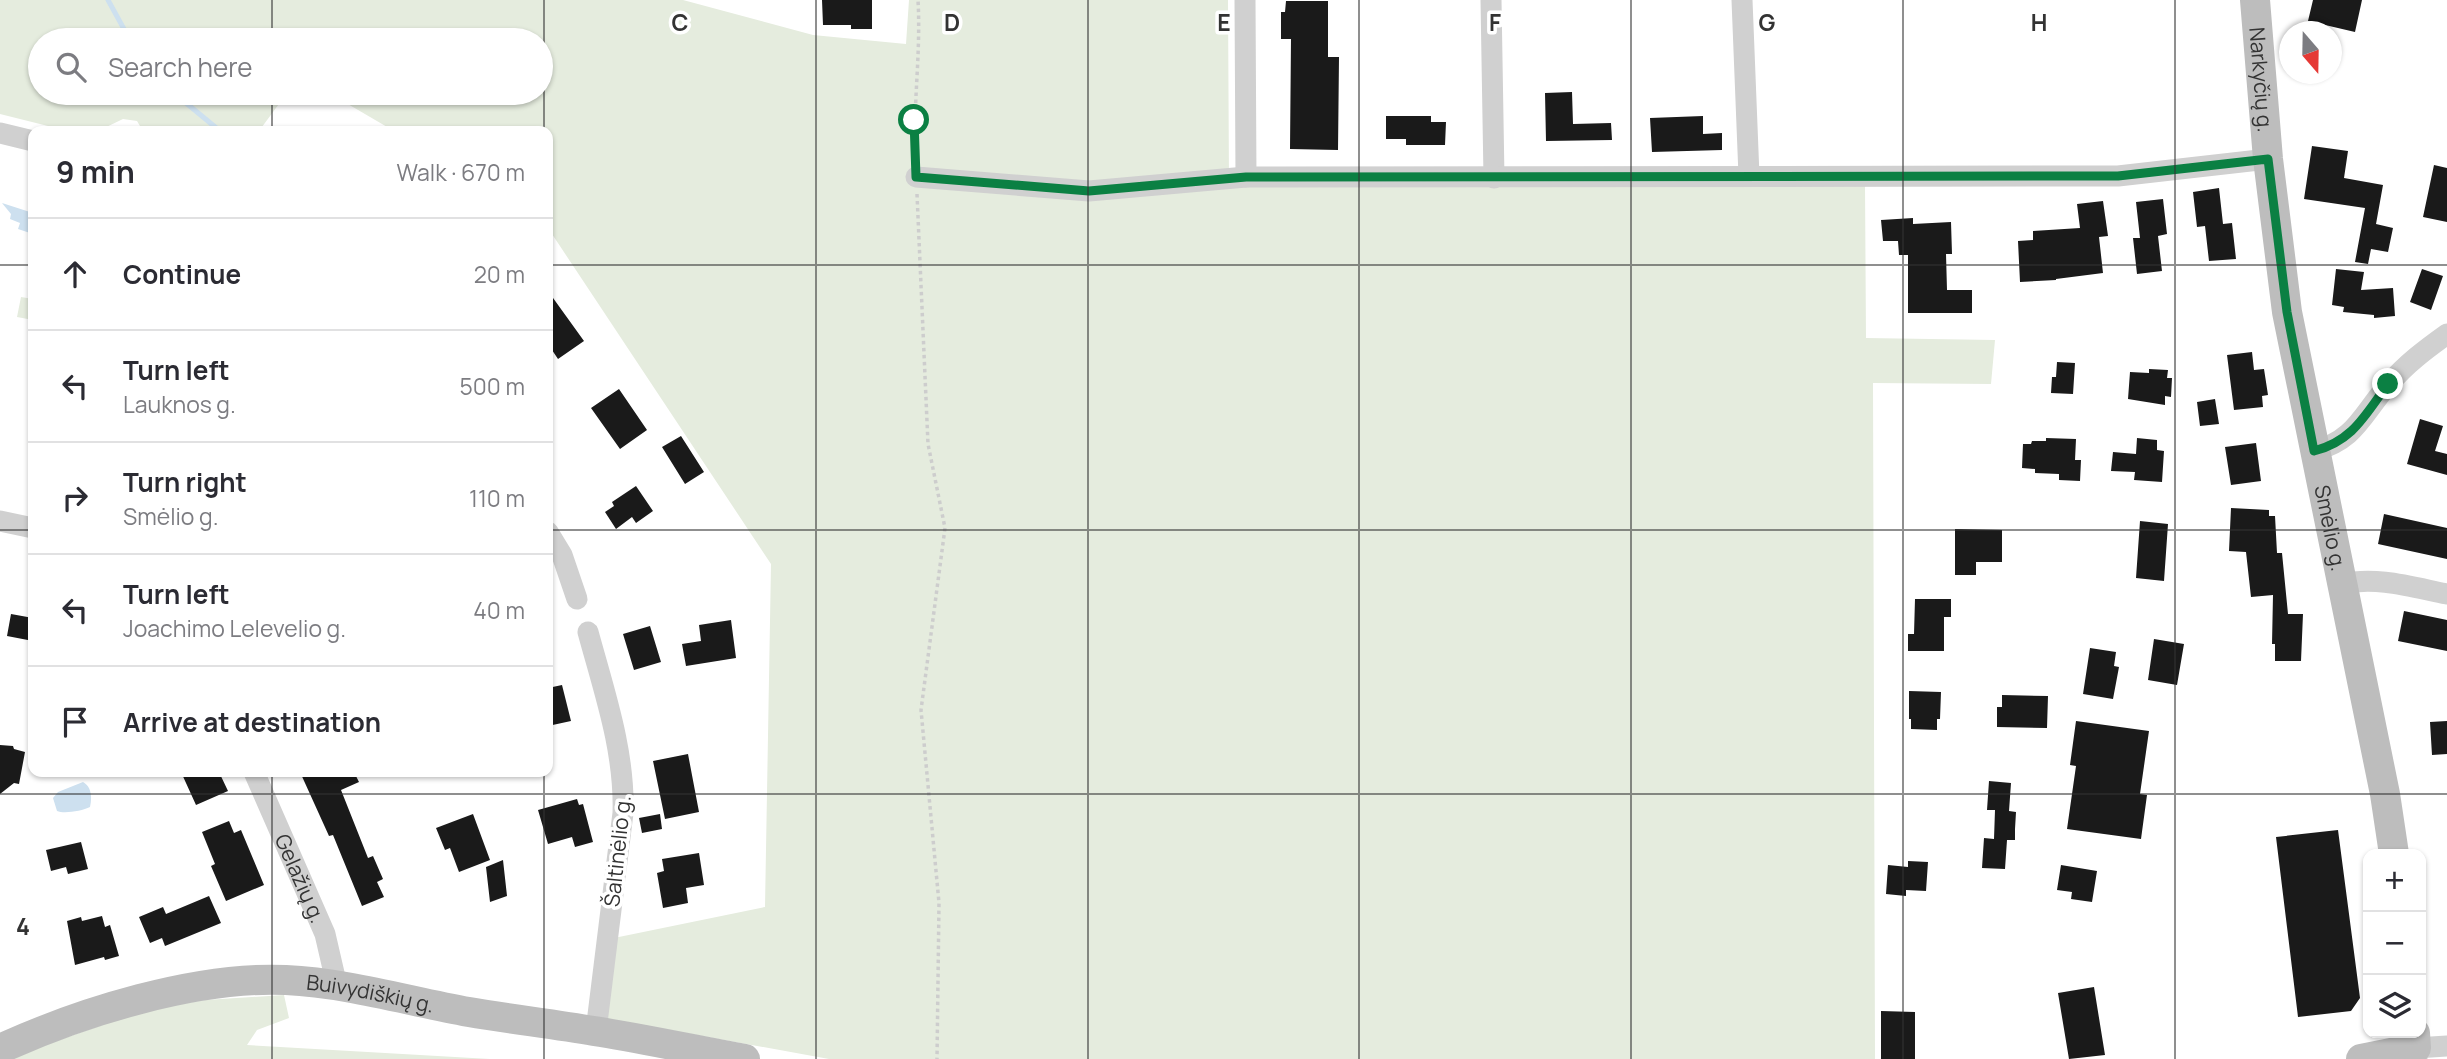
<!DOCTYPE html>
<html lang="en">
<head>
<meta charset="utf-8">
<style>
	body { margin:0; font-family:Manrope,sans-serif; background:#f7f7f7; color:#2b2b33 }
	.controls { position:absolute; right:21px; bottom:21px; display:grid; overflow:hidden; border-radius:14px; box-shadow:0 2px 5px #0004 }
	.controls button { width:63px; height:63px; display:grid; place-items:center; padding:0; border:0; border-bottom:2px solid #e1e1e2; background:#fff; color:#2b2b33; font:35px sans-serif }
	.compass { position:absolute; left:2279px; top:21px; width:63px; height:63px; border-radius:50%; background:#fff; box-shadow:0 2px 5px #0004; rotate:160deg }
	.stop { position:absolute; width:21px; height:21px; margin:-16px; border:5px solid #0b8043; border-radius:50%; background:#fff }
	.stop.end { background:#0b8043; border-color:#fff; box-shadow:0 2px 7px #0008 }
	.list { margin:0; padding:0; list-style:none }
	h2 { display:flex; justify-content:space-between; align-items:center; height:91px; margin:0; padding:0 28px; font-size:30px }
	h2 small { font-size:23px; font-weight:400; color:#7c7c81 }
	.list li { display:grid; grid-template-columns:46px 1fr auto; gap:21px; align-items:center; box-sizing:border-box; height:112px; padding:0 28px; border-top:2px solid #e1e1e2 }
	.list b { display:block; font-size:26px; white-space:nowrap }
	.list p { margin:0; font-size:23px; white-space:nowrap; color:#7c7c81 }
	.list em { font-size:23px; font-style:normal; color:#7c7c81 }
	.icon { flex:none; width:38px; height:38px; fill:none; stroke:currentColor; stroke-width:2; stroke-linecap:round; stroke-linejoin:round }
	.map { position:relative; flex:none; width:2447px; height:1059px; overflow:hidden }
	.search { position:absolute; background:#fff; box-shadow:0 2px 5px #0004; left:28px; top:28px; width:525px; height:77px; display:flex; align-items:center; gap:18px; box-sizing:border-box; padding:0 24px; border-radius:38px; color:#7c7c81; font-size:26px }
	.panel { position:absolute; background:#fff; box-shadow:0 2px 5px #0004; left:28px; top:126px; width:525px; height:651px; border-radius:14px }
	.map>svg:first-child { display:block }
	.green { fill:#e5ecde }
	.water { fill:#cde0ef }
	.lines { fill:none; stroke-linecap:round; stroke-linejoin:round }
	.stream { stroke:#cde0ef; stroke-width:5 }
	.building { fill:#1a1a1a }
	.path { stroke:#cdcdcd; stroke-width:3.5; stroke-dasharray:3.5 3.5; stroke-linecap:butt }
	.street { stroke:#d0d0d0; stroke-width:21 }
	.secondary { stroke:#bdbdbd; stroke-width:30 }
	.route { stroke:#0b8043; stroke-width:9 }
	.grid { fill:none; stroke:#333; stroke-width:2; stroke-opacity:0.55 }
	.labels { text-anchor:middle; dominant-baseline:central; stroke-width:7; stroke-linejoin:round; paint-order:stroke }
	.street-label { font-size:21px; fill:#333; stroke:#fff }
	.grid-label { font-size:23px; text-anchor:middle; font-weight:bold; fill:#333; stroke:#fff; stroke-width:7; stroke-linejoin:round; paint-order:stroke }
</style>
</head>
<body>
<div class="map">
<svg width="2447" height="1059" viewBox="0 0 2447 1059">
	<rect width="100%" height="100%" fill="#fff"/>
	<path class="green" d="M0,0h683l130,35 93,9 3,-44h319l1,185 636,1 1,152 129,2 -4,44 -118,-1 2,676h-1046l-226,-41 11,-80 151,-31 6,-343 -223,-336v-97h-154l-65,-38h212v-53h-501v53h247l-28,38h-116l-6,-10 -14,-2 -25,12h-30l-68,-17z
		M21,297l12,2v21l-16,-3z
		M284,995l5,23 -32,12 -10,15 243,14h-485l140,-49 60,-10z"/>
	<path class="water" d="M2,203l31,10v21l-15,-5 2,-6 -10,-4 1,-5z
		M83,782c9,5 9,16 7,25 -8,4 -26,7 -33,4l-4,-13 5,-6z"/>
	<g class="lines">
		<path class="stream" d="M108,0l22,40
			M174,93l46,38"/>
	</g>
	<path class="building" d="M822,0h50v29h-21v-4h-28z
		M2313,0h49l-7,32 -47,-11z
		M1286,1h42v56h11l-1,93 -48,-1 1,-110h-10v-27h4z
		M1572,92l1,32 38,-1 1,17 -66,1 -1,-48z
		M1386,116h45v6h15l-1,23h-39v-6h-20z
		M1703,116v18l19,-1v17l-70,2 -2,-34z
		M2312,146l36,5 -4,27 39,7 -7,39 17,4 -5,24 -17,-3 -3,15 -13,-2 10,-54 -61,-9z
		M2434,165l13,3v54l-24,-5z
		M2219,188l4,36 9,-1 4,36 -27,2 -4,-35 -8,1 -4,-35z
		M2163,199l4,35 -9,2 4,35 -25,3 -4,-36h7l-4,-36z
		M2103,201l5,35 -9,1 4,36 -47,6v1l-36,2 -2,-41 15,-1v-9l47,-3 -3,-24z
		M1913,218v6l38,-2 1,32h-6l1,36h25v23h-64v-58h-9l-1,-14h-15l-2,-21z
		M2336,269l28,3 -3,18 32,-2 2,28 -21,2v-3l-31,-3 1,-5 -12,-2z
		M2422,269l21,7 -12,34 -21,-8z
		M548,291l36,50 -26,18 -10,-15z
		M2252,352l2,18 10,-1 4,26 -6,1 1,11 -29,3 -7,-55z
		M2057,362l18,1 -2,31 -22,-1 1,-16h4z
		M2149,369l19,1 -1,8h5l-1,19 -6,-1v9l-37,-6 2,-27 19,1z
		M619,389l28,41 -27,19 -29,-41z
		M2215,399l4,25 -19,2 -3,-24z
		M2420,419l23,7 -8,25 12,3v21l-40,-11z
		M681,436l23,36 -19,12 -23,-37z
		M2046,438l30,1 -1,21h6l-1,21 -21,-1v-6l-24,-1v-4l-13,-1 1,-24h8l1,-3h14z
		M2137,438l20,2v10l7,1 -2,31 -28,-2 1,-8 -24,-1 2,-19 23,2z
		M2256,443l5,38 -30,4 -6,-38z
		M636,486l17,25 -17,12 -4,-6 -16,12 -11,-17 9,-6 -2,-4z
		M2231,508l38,2v6h6l2,37h5l6,61h15l-2,47h-26v-17h-3l1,-49 -22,2 -5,-45 -17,-1z
		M2384,514l63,14v31l-69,-15z
		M2140,521l28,3 -4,57 -28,-3z
		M1955,529l47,1v32h-26v13h-21z
		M1915,599h36v18h-7v34h-36v-17h6z
		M2404,611l43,9v31l-49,-10z
		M11,614l22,4v23l-26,-5z
		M731,620l5,38 -50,8 -4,-22 19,-3 -2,-16z
		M650,626l11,36 -27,8 -11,-36z
		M2154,639l30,5 -7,41 -29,-5z
		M2090,648l26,4 -2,14 5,1 -6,32 -30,-5z
		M562,685l9,36 -23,5v-38z
		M1909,691l32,1 -1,27h-3v11l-26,-1v-10h-2z
		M2002,695l46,1 -1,32 -50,-1v-20h5z
		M2076,721l73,10 -9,63 7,1 -6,44 -74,-10 9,-63 -6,-1z
		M2447,721v33l-15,1 -2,-33z
		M0,745l13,1 1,3 11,3 -6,32 -5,-1 -14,11z
		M688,754l11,58 -34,7 -12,-58z
		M181,772h38l9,19 -32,14z
		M300,772h54l5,10 -18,8 27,68 5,-2 10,23 -6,3 7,15 -22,9 -29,-71 -4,1z
		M1989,781l22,2 -2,28 7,1 -1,17v11h-8l-2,29 -23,-1 2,-30 10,1 1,-29h-8z
		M577,799l2,6 4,-1 10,38 -18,5 -3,-10 -24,7 -10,-34z
		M473,814l17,46 -31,12 -9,-24 -5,2 -9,-22z
		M660,814l2,15 -20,4 -3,-15z
		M229,821l5,12 7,-3 23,55 -38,16 -15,-35 4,-2 -13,-32z
		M2338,830l22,168 -9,13 -53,6 -22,-180z
		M81,842l7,27 -20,5 -2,-7 -15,4 -5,-21z
		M699,853l5,32 -18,3 2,15 -25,5 -6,-35 7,-2 -2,-12z
		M503,860l4,36 -17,6 -4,-35z
		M1908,861l20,1 -2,29 -20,-1v6l-20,-2 2,-29 20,2z
		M2061,865l36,6 -5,31 -21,-3 1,-7 -15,-2z
		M209,896l12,27 -56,23 -3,-8 -12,5 -11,-26 24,-10 3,7z
		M102,916l3,11 5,-2 9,31 -14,4 -1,-3 -29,8 -8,-44 14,-4 1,4z
		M2094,987l11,68 -36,4 -11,-66z
		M1881,1011l34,1v47h-34z"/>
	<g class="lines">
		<path class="path" d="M915,159c-2,-54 6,-106 3,-159
			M917,194l11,250 17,84 -24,182 18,193 -2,156"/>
		<g class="street">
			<path d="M1245,0l1,177"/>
			<path d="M1491,0l3,178"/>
			<path d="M1742,0l7,176"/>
			<path d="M0,133l33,8"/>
			<path d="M916,177l173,14 157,-14 872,-1 150,-17"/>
			<path d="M2314,451c42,-11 48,-37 75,-67 17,-20 37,-35 58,-50"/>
			<path d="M0,521l33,7"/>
			<path d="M548,532l14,23 15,44"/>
			<path d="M2341,584c36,-8 71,3 106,10"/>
			<path d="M588,632c16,59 37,119 35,181l-27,218"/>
			<path id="s1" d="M254,772l71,162 12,52"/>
			<path d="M2417,1059l-1,-11 31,-2"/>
		</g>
		<g class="secondary">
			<path id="s2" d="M2255,0l13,159 19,153 98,482 9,60"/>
			<path id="s3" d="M0,1049c81,-37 196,-73 286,-69 62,3 122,21 183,32 41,7 84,12 125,19 51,8 101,19 151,28"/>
			<path d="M2361,1059l55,-11 -1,-15"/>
		</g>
	</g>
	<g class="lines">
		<path class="route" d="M914,120l2,57 173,14 157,-14 872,-1 150,-17 19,153 27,139c39,-10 51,-36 74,-67"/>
	</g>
	<path class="grid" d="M272,0v40M544,0v131M816,0v1059M1088,0v1059M1359,0v1059M1631,0v1059M1903,0v1059M2175,0v1059M272,93v38M0,265h33M548,265h1899M0,530h33M548,530h1899M272,772v287M544,772v287M0,794h2447"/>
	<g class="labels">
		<g class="street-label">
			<text stroke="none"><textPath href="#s2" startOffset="80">Narkyčių g.</textPath></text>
			<text stroke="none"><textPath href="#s2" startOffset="534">Smėlio g.</textPath></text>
			<text transform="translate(617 851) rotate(-84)">Šaltinėlio g.</text>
			<text stroke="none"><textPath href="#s1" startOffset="116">Gelažių g.</textPath></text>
			<text stroke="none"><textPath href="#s3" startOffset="382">Buivydiškių g.</textPath></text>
		</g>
	</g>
	<g class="grid-label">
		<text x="680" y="31">C</text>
		<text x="952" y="31">D</text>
		<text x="1224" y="31">E</text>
		<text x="1495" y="31">F</text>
		<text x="1767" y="31">G</text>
		<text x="2039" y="31">H</text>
		<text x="23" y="935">4</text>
	</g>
</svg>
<div class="controls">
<button>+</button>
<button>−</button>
<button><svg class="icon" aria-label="layers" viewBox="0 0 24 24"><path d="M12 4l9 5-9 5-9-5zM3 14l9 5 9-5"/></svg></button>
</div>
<svg class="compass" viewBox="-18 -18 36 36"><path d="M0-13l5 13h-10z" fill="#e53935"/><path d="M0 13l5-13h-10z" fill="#7c7c81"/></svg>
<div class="stop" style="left:914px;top:120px"></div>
<div class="stop end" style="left:2388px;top:384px"></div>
<div class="search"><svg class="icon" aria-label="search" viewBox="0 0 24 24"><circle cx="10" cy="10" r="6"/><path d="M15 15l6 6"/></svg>Search here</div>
<section class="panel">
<h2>9 min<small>Walk · 670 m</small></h2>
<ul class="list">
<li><svg class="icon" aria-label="ahead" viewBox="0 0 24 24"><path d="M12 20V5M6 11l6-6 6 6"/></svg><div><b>Continue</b></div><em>20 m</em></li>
<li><svg class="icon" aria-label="left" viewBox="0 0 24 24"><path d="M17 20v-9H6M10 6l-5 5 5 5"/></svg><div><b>Turn left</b><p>Lauknos g.</p></div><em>500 m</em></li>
<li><svg class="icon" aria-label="right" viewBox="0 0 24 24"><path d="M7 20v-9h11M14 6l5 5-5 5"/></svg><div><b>Turn right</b><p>Smėlio g.</p></div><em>110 m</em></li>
<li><svg class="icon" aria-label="left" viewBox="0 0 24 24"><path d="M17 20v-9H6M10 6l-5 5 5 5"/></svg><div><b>Turn left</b><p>Joachimo Lelevelio g.</p></div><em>40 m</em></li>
<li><svg class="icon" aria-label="arrive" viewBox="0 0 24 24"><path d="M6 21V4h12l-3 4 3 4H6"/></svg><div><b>Arrive at destination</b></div></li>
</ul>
</section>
</div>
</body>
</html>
